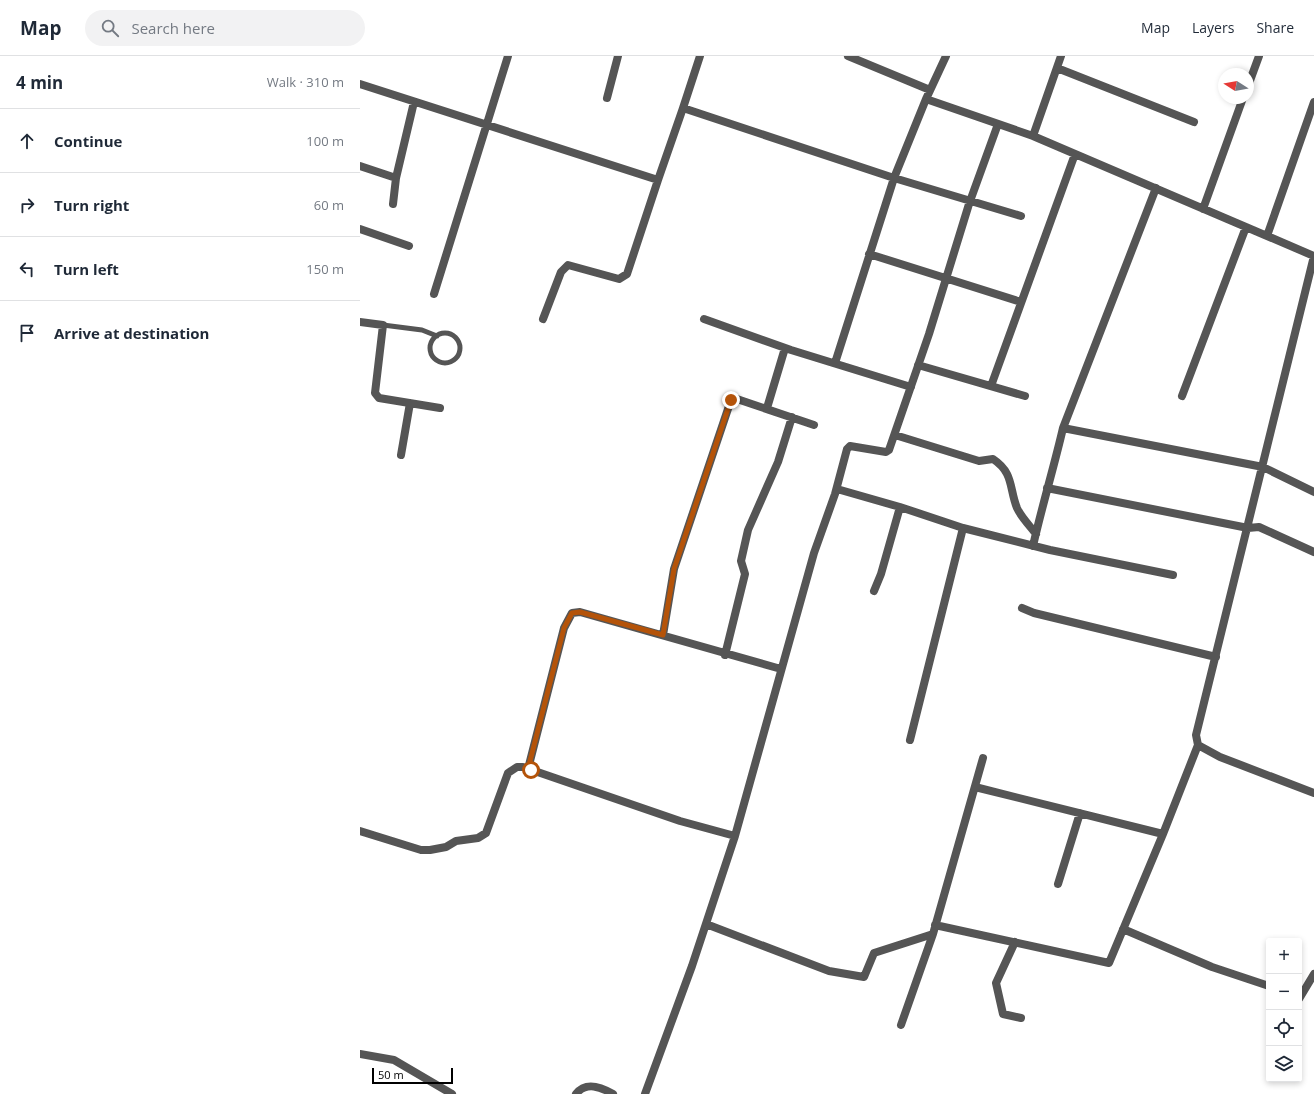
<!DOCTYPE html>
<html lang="en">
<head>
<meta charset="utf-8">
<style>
	body { margin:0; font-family:"Open Sans",sans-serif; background:#f2f2f3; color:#1f2937 }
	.controls { position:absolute; right:12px; bottom:12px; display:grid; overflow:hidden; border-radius:4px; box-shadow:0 2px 6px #0003 }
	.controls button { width:36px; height:36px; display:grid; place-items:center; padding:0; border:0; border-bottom:1px solid #e0e1e3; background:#fff; color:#1f2937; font:20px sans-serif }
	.compass { position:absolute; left:858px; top:12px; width:36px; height:36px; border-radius:50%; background:#fff; box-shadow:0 2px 6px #0003; rotate:281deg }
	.scale { position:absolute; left:12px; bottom:10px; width:81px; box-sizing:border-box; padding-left:4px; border:2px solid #000; border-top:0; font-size:11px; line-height:14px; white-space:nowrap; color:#000; -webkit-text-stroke:3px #fff; paint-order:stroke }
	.stop { position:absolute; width:12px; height:12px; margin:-9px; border:3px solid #b45309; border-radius:50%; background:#fff }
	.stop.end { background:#b45309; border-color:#fff; box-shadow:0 1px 4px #0008 }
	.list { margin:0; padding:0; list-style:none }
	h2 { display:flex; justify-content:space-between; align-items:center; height:52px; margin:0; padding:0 16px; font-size:17px }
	h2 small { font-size:13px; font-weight:400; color:#747a83 }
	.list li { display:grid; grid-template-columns:26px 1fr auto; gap:12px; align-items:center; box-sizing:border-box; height:64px; padding:0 16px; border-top:1px solid #e0e1e3 }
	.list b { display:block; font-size:15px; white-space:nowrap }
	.list em { font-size:13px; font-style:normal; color:#747a83 }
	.icon { flex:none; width:22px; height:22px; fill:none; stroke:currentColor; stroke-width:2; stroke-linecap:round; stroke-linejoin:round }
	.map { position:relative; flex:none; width:954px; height:1038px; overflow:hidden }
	header { display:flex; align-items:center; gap:24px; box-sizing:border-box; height:56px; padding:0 20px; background:#fff; border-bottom:1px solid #e0e1e3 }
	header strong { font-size:19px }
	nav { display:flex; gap:22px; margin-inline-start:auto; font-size:14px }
	.search { width:280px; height:36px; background:#f2f2f3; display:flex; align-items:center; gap:10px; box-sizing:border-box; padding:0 14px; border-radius:22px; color:#747a83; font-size:15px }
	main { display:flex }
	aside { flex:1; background:#fff }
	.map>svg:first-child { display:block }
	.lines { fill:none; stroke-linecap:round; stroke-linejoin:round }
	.service { stroke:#555; stroke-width:5 }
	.minor { stroke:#555; stroke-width:8 }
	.route { stroke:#b45309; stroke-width:5 }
</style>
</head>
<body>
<header>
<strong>Map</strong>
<div class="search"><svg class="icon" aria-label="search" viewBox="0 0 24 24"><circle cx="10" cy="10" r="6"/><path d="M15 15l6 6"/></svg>Search here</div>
<nav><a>Map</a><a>Layers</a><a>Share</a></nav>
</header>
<main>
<aside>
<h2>4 min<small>Walk · 310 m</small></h2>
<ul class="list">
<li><svg class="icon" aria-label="ahead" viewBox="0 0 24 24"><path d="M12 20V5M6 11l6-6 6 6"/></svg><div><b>Continue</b></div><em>100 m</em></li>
<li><svg class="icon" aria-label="right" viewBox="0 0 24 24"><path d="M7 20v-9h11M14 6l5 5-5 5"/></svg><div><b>Turn right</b></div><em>60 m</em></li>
<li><svg class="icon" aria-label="left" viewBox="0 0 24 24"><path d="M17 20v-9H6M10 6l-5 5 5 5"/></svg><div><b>Turn left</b></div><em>150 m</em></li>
<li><svg class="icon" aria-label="arrive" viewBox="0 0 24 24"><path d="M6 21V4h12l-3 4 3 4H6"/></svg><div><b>Arrive at destination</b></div></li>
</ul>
</aside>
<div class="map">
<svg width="954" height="1038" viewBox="0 0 954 1038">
	<rect width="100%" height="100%" fill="#fff"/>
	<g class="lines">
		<path class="service" d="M23,269l39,5 15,6
			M70 292a15 15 0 1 1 30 0a15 15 0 1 1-30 0Z"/>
		<path class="minor" d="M488,0l82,34
			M697,12l137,54
			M0,28l298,96 25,-72 211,70 127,38
			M888,30l11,-30
			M247,42l11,-42
			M566,43l107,37 281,120 -118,479 2,10 22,12 94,36
			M323,52l17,-52
			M673,80l28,-80
			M0,110l36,12
			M33,148l3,-26 18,-76
			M843,153l40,-111
			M0,173l49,17
			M907,180l47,-134
			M509,198l152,48
			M74,238l74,-238
			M183,263l18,-47 7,-7 51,14 8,-5 31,-94
			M344,263l87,31 120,37
			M0,266l23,3 -8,68 4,5 61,10
			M475,307l59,-185 32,-79 20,-43
			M558,309l107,31
			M631,330l84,-232
			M822,340l64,-169
			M407,352l18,-60
			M703,372l200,39 51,25
			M535,379l84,26 14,-2c21,14 16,29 24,49 4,9 13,18 19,26
			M41,399l9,-52
			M687,432l201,40 11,-1 55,25
			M477,433l63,18 63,21 -53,212
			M603,472l87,22 123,25
			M673,490c9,-40 21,-79 30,-118l93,-240
			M514,535l7,-17 19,-67
			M662,552l12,5 182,44
			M303,579l11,-66 57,-169 3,-2 80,27
			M365,599l20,-81 -4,-13 7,-31 30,-68 14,-45
			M168,713l36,-141 8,-15 8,-1 201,57
			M615,731l188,47
			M0,775l61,19h9l16,-3 10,-6 22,-3 8,-5 22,-60 9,-6h6l157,54 55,15
			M698,828l22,-71
			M346,868l123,47 35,6 10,-24 59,-19 50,-176
			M575,869l174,38 54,-129 35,-89
			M763,873l89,38 57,19
			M655,886l-19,41 7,31 18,4
			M939,943l15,-25
			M541,969l32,-91
			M0,998l34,6 58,34
			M216,1038c10,-13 25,-7 37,0
			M285,1038l47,-128 43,-130 79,-283 21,-59 12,-45 3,-3 36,6 3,-2 40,-116 40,-130 29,-80"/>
	</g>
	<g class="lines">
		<path class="route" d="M171,714l-3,-1 36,-141 8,-15 8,-1 83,23 11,-66 57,-169"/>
	</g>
</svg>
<div class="controls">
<button>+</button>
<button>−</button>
<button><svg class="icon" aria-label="locate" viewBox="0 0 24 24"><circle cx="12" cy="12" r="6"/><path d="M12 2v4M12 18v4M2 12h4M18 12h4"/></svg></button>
<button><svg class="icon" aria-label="layers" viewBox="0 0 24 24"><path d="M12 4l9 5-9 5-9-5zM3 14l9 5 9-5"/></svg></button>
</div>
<svg class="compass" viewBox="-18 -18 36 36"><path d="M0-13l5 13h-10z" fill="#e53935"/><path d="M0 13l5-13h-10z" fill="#747a83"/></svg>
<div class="scale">50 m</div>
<div class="stop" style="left:171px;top:714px"></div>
<div class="stop end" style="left:371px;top:344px"></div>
</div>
</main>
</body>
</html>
